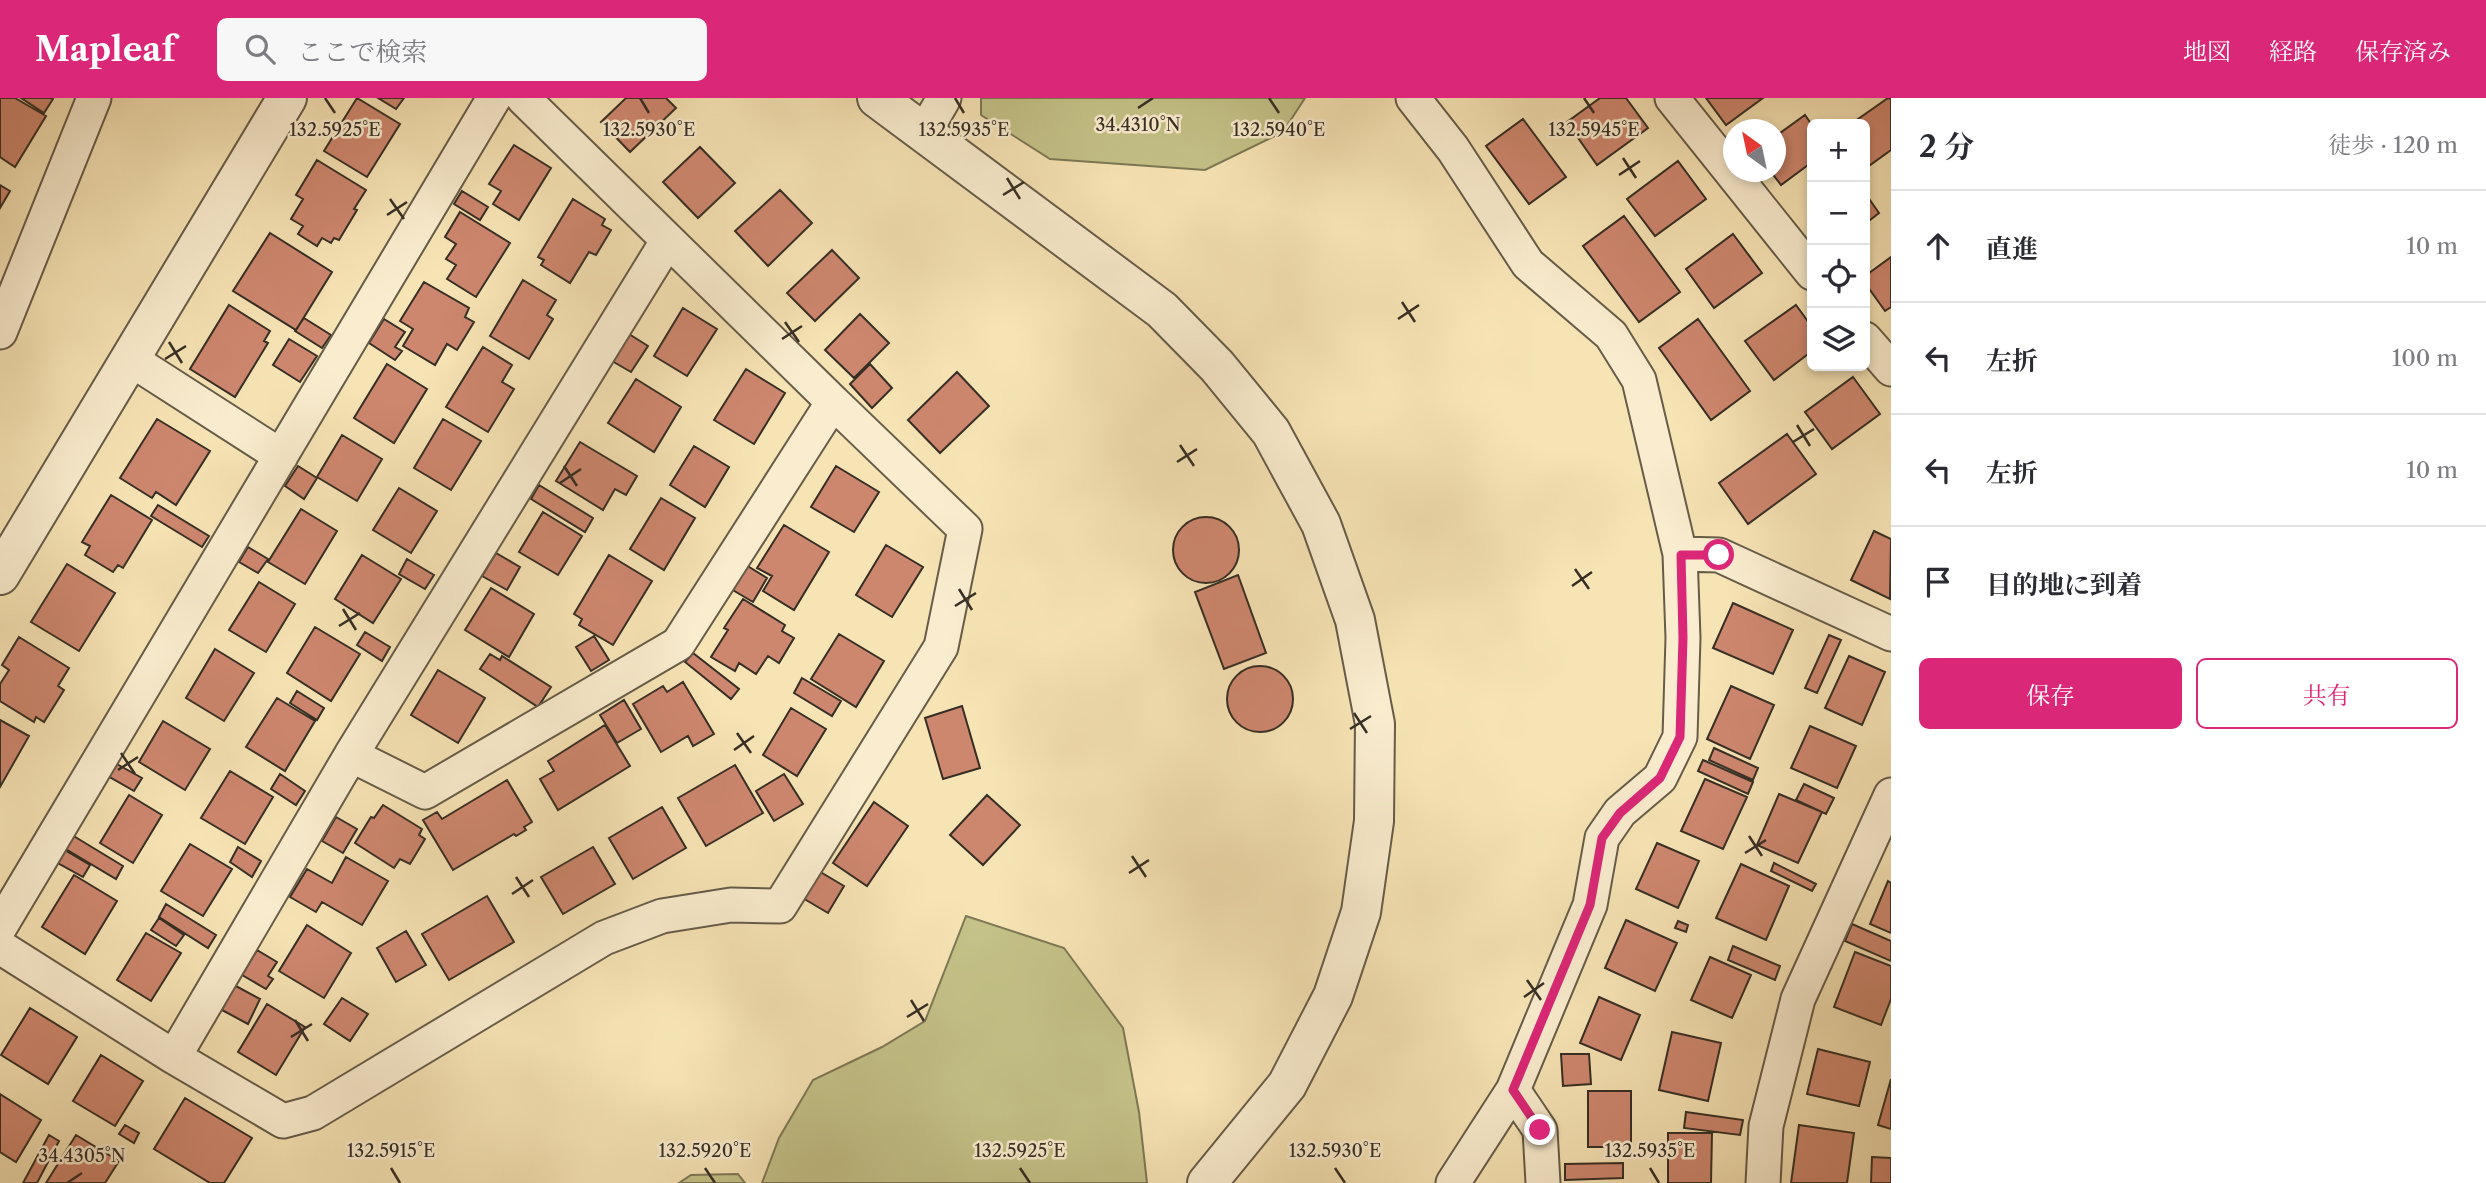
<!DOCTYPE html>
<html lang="ja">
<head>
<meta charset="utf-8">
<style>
	body { margin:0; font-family:"Libre Caslon Text","Noto Serif JP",serif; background:#f7f7f7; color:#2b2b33 }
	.controls { position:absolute; right:21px; top:21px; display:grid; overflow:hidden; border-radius:10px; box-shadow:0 4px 10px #0003 }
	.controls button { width:63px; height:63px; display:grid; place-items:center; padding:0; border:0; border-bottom:2px solid #e1e1e2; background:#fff; color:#2b2b33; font:35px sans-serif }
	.compass { position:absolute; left:1723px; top:21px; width:63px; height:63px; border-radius:50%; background:#fff; box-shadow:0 4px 10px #0003; rotate:327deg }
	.stop { position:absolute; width:21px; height:21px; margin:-16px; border:5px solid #db2777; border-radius:50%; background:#fff }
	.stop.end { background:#db2777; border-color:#fff; box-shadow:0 2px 7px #0008 }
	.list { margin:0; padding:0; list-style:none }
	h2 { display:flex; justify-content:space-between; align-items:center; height:91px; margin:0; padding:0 28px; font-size:30px }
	h2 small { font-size:23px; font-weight:400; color:#7c7c81 }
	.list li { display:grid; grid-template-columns:46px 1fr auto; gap:21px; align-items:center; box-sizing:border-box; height:112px; padding:0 28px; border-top:2px solid #e1e1e2 }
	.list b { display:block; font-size:26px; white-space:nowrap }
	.list em { font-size:23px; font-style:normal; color:#7c7c81 }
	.actions { display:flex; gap:14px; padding:21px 28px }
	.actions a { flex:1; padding:16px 0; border:2px solid #db2777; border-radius:10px; text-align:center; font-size:24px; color:#db2777 }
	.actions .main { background:#db2777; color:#fff }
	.icon { flex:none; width:38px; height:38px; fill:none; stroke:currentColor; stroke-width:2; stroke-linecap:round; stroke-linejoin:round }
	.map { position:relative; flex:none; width:1891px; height:1085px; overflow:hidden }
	header { display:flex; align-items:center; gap:42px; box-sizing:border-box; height:98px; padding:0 35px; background:#db2777; color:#fff }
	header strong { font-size:33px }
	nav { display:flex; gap:38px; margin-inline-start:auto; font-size:24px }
	.search { width:490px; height:63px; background:#f7f7f7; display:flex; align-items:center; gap:18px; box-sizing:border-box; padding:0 24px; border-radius:10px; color:#7c7c81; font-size:26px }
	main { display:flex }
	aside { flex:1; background:#fff }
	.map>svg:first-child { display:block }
	.green { fill:#c4c288; stroke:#7d7856; stroke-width:2 }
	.building { fill:#ce876f; stroke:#362e25; stroke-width:2 }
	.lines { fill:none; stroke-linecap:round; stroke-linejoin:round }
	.minor-casing { stroke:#665c49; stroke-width:37 }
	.tertiary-casing { stroke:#665c49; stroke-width:42 }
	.minor { stroke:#faedcf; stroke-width:33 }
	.tertiary { stroke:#faedcf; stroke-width:38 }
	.route { stroke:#db2777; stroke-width:9 }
	.ticks { fill:none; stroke:#362e25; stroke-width:2.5 }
	.ticks-label { font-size:18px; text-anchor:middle; fill:#362e25; stroke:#faedcf; stroke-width:5; stroke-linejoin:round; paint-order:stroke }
</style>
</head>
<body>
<header>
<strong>Mapleaf</strong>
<div class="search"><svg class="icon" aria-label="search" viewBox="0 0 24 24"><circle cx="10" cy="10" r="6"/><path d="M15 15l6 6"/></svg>ここで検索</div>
<nav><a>地図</a><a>経路</a><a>保存済み</a></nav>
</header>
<main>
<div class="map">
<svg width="1891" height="1085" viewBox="0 0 1891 1085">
	<rect width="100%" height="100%" fill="#f7e4b5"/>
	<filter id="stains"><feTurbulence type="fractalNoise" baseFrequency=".00286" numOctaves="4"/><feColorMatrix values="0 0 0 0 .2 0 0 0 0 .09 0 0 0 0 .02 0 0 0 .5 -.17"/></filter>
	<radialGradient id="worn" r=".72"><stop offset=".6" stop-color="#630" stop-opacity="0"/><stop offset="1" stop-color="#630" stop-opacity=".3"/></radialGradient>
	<path class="green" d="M981,0h324l-22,34 -78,38 -155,-11 -69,-44z
		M966,818l98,32 59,80 16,84 8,71h-385l17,-45 34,-58 69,-33 43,-26z
		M738,1076l7,9h-66l12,-8z"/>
	<path class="building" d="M0,0h15l31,18 -31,51 -15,-10z
		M21,0h30l2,1 -9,14z
		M357,0l43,26 -33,53 -43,-26z
		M378,0h26l-8,11z
		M626,0h40l10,10 -46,44 -29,-30z
		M1600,0h26l22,30 -51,37 -30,-43z
		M1706,0h57l-37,27z
		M1888,0l3,1v51l-25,18 -1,-44h-14z
		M1805,17l7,10v37l-31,23 -10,-13h5v-36z
		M1523,21l43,58 -37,27 -43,-58z
		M514,47l37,23 -32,52 -26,-16 8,-13 -12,-7z
		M700,49l35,36 -37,35 -35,-36z
		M317,62l49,30 -12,19 3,1 -18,30 -5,-2 -3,5 -9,-5 -5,8 -19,-12 5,-8 -12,-7 12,-20 -7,-4z
		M1678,63l28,38 -51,37 -28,-37z
		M0,87l10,6 -10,17z
		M780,92l32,33 -44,43 -33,-35z
		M462,93l26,16 -8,13 -26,-16z
		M1865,95l14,20 -14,11z
		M573,101l32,20 -3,6 9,5 -15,25 -7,-3 -19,31 -29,-18 3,-5 -6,-3z
		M460,114l50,31 -34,54 -29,-18 9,-14 -10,-6 10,-15 -11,-7z
		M1624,118l56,76 -41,30 -56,-76z
		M270,135l62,39 -36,58 -63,-39z
		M1733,136l29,39 -48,35 -28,-39z
		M832,152l27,28 -44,43 -28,-28z
		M1891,159v50l-6,4 -20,-28v-7z
		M523,182l33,20 -9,15 6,4 -24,40 -39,-23z
		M424,184l45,26 -4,9 9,5 -17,28 -10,-6 -12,21 -32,-19 10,-17 -13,-8z
		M229,207l41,26 -6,10 4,2 -33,54 -45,-28z
		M1796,207l16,22v24l-38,29 -29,-39z
		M683,210l34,21 -30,47 -33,-20z
		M860,216l29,29 -35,35 -29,-28z
		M304,220l27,17 -9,13 -27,-17z
		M384,221l21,13 -10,15 7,4 -7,9 -26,-17z
		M1698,221l52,72 -39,29 -52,-72z
		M629,236l19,12 -17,26 -19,-11z
		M289,241l28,17 -17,26 -27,-17z
		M483,249l29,18 -10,17 12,7 -26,43 -42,-25z
		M387,266l40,25 -33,54 -40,-25z
		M870,266l22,24 -20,20 -22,-24z
		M746,271l39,24 -31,51 -40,-24z
		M957,274l32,34 -49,47 -32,-33z
		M1853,279l27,37 -48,35 -27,-37z
		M636,281l45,28 -27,45 -46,-29z
		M157,321l53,32 -34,54 -20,-13 -4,6 -32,-20z
		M443,321l38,22 -30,49 -37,-22z
		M1787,336l29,40 -68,50 -29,-41z
		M342,337l40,24 -25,42 -40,-24z
		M580,344l57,34 -11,19 -11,-6 -12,21 -47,-29z
		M694,348l35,21 -24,40 -35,-22z
		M298,368l19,12 -13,21 -19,-13z
		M836,368l43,26 -25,40 -43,-25z
		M539,387l54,33 -8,14 -54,-33z
		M399,390l38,23 -26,42 -38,-23z
		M111,397l41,25 -29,48 -5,-3 -5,7 -28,-17 5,-9 -8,-4z
		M661,400l34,20 -31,52 -34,-21z
		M158,407l51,31 -7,11 -51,-31z
		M301,411l36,22 -32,53 -37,-22z
		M543,414l39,24 -24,39 -39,-23z
		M1173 452a33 33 0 1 1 66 0a33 33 0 1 1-66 0Z
		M784,427l45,27 -35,58 -31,-19 9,-15 -15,-8z
		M1874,433l17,8 -1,60 -39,-19z
		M886,447l37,22 -31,50 -36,-22z
		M248,449l20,12 -10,14 -19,-11z
		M496,455l24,14 -13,23 -25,-14z
		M362,457l39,24 -28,44 -38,-24z
		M609,457l43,26 -39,64 -34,-20 3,-6 -8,-5z
		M407,461l27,16 -9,14 -26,-15z
		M67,466l48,29 -36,58 -48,-29z
		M746,467l21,13 -14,24 -22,-13z
		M1238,477l28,78 -42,16 -29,-77z
		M259,484l36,22 -29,48 -37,-22z
		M491,490l43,26 -25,43 -44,-27z
		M743,501l42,26 -3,6 12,7 -15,25 -11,-7 -12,18 -17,-11 -4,8 -24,-14 17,-27 -4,-2z
		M1733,505l60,27 -20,44 -60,-26z
		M315,529l45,27 -29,47 -44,-28z
		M365,534l25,15 -8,14 -25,-16z
		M839,536l45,27 -28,46 -45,-28z
		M1829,537l12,5 -24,53 -12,-5z
		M594,538l15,24 -18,11 -15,-24z
		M19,539l50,31 -11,18 6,4 -20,32 -8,-5 -2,5 -34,-21v-17l9,-14 -7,-5z
		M215,551l39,24 -30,48 -38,-23z
		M693,555l46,36 -8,10 -46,-37z
		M490,556l10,6 2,-4 49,31 -13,20 -58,-38z
		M1849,558l36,16 -23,53 -37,-17z
		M1227 601a33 33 0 1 1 66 0a33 33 0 1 1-66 0Z
		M438,572l47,28 -27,45 -47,-28z
		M802,580l39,23 -9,15 -38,-23z
		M683,584l31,52 -21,12 -5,-10 -27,16 -28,-48 30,-18 4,6z
		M1731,588l43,19 -24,54 -43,-20z
		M297,593l27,17 -7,12 -27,-17z
		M277,600l38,23 -30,50 -39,-24z
		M624,602l17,29 -24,14 -17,-28z
		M962,608l18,62 -37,11 -18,-61z
		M791,610l35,21 -29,47 -34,-21z
		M0,622l29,16 -29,51z
		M163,623l47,28 -25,41 -46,-28z
		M605,627l25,41 -72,44 -18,-31 14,-8 -6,-10z
		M1810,628l46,20 -19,42 -46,-20z
		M1714,650l44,20 -5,12 -44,-20z
		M1703,662l50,22 -5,12 -50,-23z
		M115,665l27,15 -8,13 -26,-15z
		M735,667l28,48 -57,33 -28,-48z
		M230,673l43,26 -28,47 -44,-26z
		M280,676l25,17 -9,14 -25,-16z
		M784,676l19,30 -29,17 -18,-30z
		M1705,681l42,18 -24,52 -42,-18z
		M507,682l25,42 -8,5 2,3 -10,6 -2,-2 -61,36 -30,-50 14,-8 5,7z
		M1804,686l30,14 -8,16 -30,-14z
		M1779,696l43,18 -24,51 -41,-18z
		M129,697l33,20 -29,48 -33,-20z
		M987,697l33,30 -37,40 -33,-30z
		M874,704l34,24 -41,60 -34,-23z
		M383,707l39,24 -3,6 6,4 -15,25 -10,-5 -6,9 -39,-25 16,-26 3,1z
		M662,709l24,41 -53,31 -24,-41z
		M336,719l21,12 -14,24 -21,-12z
		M72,737l51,31 -7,13 -52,-31z
		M1657,745l42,18 -21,47 -42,-19z
		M190,746l42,25 -29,47 -42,-25z
		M238,749l23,14 -9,16 -22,-15z
		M593,749l22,37 -52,30 -22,-37z
		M63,751l27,16 -7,12 -27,-15z
		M346,759l42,24 -26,44 -40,-23 -6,10 -26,-15 17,-28 25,14z
		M1774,765l42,21 -4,7 -41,-20z
		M1741,766l48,22 -23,54 -50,-22z
		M817,772l27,16 -16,27 -27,-16z
		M74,777l43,26 -32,53 -43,-27z
		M1888,783l3,2v50l-21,-9z
		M487,798l27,46 -65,38 -27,-46z
		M166,806l50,31 -8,13 -49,-31z
		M159,820l25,17 -8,11 -25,-16z
		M1626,822l51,23 -22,48 -50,-23z
		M1678,823l10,4 -2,7 -11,-4z
		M1852,826l39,17v20l-46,-20z
		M307,827l44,28 -27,45 -45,-27z
		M406,833l20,34 -30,17 -19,-34z
		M146,835l35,20 -30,48 -34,-21z
		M1733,848l47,20 -5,14 -47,-20z
		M257,852l20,12 -9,14 5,3 -7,10 -24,-14z
		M1855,854l36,14v33l-10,26 -47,-18z
		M1710,859l41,18 -19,43 -41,-18z
		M234,887l26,14 -12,25 -26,-14z
		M1599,899l41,18 -19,45 -41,-17z
		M342,900l26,16 -18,27 -26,-17z
		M267,906l38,23 -29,48 -38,-23z
		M30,910l47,29 -29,47 -47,-29z
		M1672,934l49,11 -13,58 -49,-11z
		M1818,951l52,13 -11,44 -52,-12z
		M1561,956h28l2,30 -28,2z
		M101,957l42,26 -28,45 -42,-25z
		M1891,981v50l-13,-4z
		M1588,993h43v56h-43z
		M0,996l41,26 -25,42 -16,-10z
		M185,1000l67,40 -28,45h-14l-56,-34z
		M1686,1014l57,8 -3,15 -56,-7z
		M125,1027l14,8 -5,10 -15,-9z
		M1799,1027l55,8 -7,50h-56z
		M1668,1035h44l-1,50h-43z
		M49,1037l10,6 -22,42h-14z
		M76,1037l43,26 -14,22h-59z
		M1872,1059l19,1v25h-20z
		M1623,1065v15l-58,2v-16z"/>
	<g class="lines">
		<defs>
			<path id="minor" d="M1413,0l40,51 75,115 83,71 28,45 41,174 3,84 -3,99 -20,41 -40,34 -18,26 -12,67 -77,185 -60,93
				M1672,0l140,175
				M924,35l20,-35
				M0,234l94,-234
				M1865,241l26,30
				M130,261l151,97
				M1680,456l39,1 172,79
				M351,657l317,-515
				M0,829l494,-829
				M0,849l174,110 109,64 30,-8 291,-175 58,-22 69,-11 49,1 161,-259 24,-118 -132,-127
				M174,959l177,-302 74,37 253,-148 155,-242 -310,-304
				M1513,992l27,40 3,53
				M1763,1085l3,-57 32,-127 93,-204"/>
			<path id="tertiary" d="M877,0l285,212 55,56 54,66 50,92 34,96 20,104 -1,97 -13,91 -28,84 -46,89 -80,98
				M0,477l287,-477"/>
		</defs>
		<use href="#minor" class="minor-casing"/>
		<use href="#tertiary" class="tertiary-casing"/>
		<use href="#minor" class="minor"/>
		<use href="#tertiary" class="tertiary"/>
	</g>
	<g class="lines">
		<path class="route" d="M1540,1032l-27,-40 77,-185 12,-67 18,-25 40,-35 20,-41 3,-99 -2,-83h38"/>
	</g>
	<path class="ticks" d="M325,0l10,15M640,0l9,15M955,0l9,15M1269,0l10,15M1584,0l10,15M1138,10l15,-10M1623,60l13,20M1619,77l21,-14M1007,80l13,21M1003,97l21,-13M390,101l14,20M387,117l20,-13M1402,204l13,20M1398,221l21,-14M785,224l14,20M782,241l20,-13M169,244l13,21M165,261l21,-13M1797,327l13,21M1793,344l21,-13M1180,347l14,21M1177,364l20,-13M564,368l13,20M560,385l21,-14M1575,471l14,20M1572,488l20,-14M959,491l13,21M955,508l21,-13M343,511l13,21M339,528l21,-13M1354,615l13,20M1350,631l21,-13M737,635l14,20M734,652l20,-14M121,655l14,21M118,672l20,-13M1749,738l13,20M1745,755l21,-13M1132,758l14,21M1129,775l20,-13M516,779l13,20M512,796l21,-14M1527,882l14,20M1524,899l20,-14M911,902l13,21M907,919l21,-13M295,922l13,21M291,939l21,-13M391,1070l9,15M705,1070l10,15M1020,1070l10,15M1335,1070l10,15M1650,1070l9,15M67,1085l15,-10"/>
	<g class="ticks-label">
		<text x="1138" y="33">34.4310°N</text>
		<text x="335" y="38">132.5925°E</text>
		<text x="649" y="38">132.5930°E</text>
		<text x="1279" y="38">132.5940°E</text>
		<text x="1594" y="38">132.5945°E</text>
		<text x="964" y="38">132.5935°E</text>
		<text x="391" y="1059">132.5915°E</text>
		<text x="705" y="1059">132.5920°E</text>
		<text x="1020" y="1059">132.5925°E</text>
		<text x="1335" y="1059">132.5930°E</text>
		<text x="1650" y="1059">132.5935°E</text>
		<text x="82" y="1064">34.4305°N</text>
	</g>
	<rect width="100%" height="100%" filter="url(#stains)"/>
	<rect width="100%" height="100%" fill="url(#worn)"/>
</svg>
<div class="controls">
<button>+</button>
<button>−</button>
<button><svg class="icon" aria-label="locate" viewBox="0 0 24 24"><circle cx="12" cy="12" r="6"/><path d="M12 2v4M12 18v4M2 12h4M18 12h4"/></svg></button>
<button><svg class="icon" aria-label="layers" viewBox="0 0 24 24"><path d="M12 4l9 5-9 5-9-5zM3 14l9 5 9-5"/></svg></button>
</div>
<svg class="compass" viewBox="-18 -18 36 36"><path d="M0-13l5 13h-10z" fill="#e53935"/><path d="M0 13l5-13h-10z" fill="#7c7c81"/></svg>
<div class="stop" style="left:1719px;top:457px"></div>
<div class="stop end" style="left:1540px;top:1032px"></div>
</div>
<aside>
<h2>2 分<small>徒歩 · 120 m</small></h2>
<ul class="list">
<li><svg class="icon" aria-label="ahead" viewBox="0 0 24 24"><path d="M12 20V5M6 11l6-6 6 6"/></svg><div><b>直進</b></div><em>10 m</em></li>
<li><svg class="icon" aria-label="left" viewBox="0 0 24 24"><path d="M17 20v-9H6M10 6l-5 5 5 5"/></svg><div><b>左折</b></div><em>100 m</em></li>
<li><svg class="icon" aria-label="left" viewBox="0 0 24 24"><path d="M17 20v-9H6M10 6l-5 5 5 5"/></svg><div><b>左折</b></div><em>10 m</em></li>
<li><svg class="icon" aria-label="arrive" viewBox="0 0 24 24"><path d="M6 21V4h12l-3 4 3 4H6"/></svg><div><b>目的地に到着</b></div></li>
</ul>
<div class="actions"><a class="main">保存</a><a>共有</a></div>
</aside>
</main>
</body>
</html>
